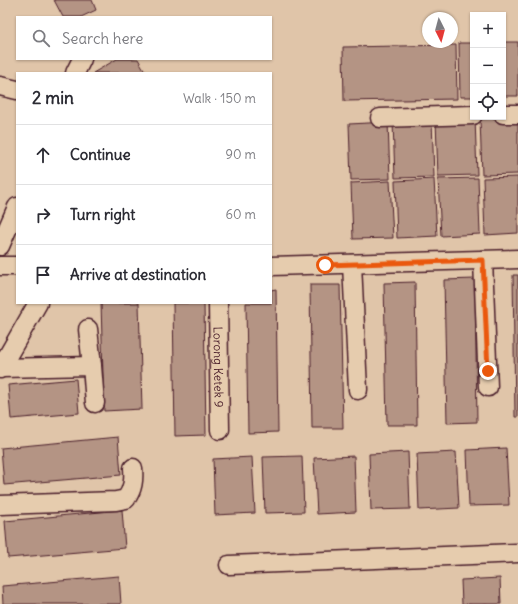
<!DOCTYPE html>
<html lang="en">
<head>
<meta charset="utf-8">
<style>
	body { margin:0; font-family:Delius,sans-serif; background:#f2f2f3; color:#2b2b33 }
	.controls { position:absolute; right:12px; top:12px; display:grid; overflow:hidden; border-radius:0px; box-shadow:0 1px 3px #0004 }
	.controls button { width:36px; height:36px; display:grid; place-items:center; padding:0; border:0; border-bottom:1px solid #e1e1e2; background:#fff; color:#2b2b33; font:20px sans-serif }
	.compass { position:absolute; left:422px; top:12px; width:36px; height:36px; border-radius:50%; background:#fff; box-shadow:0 1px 3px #0004; rotate:174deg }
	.stop { position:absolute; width:12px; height:12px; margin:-9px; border:3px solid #ea580c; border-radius:50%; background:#fff }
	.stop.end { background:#ea580c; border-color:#fff; box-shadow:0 1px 4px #0008 }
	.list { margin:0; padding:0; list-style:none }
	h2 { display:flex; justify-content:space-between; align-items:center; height:52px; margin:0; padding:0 16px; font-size:17px }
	h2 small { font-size:13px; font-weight:400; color:#7c7c81 }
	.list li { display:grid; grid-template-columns:26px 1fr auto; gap:12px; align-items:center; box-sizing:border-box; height:60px; padding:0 16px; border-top:1px solid #e1e1e2 }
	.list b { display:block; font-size:15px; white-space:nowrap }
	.list em { font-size:13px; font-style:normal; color:#7c7c81 }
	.icon { flex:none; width:22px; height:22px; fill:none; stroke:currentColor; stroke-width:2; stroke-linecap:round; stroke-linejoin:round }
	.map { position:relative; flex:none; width:518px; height:604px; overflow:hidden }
	.search { position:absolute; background:#fff; box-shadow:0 1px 3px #0004; left:16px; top:16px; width:256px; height:44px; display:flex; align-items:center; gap:10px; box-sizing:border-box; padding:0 14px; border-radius:0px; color:#7c7c81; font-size:15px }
	.panel { position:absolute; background:#fff; box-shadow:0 1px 3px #0004; left:16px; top:72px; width:256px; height:232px; border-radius:0px }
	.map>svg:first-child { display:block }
	.building { fill:#b49484; stroke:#4a1f2b }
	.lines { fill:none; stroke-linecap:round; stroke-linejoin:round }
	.minor-casing { stroke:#4a1f2b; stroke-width:21 }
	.minor { stroke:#e6ccae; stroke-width:18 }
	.route { stroke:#ea580c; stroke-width:5 }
	.labels { text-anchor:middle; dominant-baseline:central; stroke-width:3; stroke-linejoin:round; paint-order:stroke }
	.street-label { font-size:12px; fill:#4a1f2b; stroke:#e6ccae }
</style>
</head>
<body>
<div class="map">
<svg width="518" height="604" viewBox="0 0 518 604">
	<rect width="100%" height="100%" fill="#e0c5a9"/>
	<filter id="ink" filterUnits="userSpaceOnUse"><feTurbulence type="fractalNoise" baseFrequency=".025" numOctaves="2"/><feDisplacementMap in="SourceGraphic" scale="8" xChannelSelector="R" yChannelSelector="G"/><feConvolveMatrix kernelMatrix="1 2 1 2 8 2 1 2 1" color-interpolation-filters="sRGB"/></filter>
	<g filter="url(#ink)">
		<path class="building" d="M54,0h38l4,10 -15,7h-18z
			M503,42h15v54h-15z
			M459,43h14v54h-13z
			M456,45l1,54 -113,2 -1,-54z
			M117,59h21l8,14h-53z
			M518,117v57l-36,1 -2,-56z
			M475,118l2,57 -39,1 -2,-56z
			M432,120l2,57 -39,1 -2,-56z
			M388,122l2,57 -39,1 -2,-56z
			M518,177v56l-33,2 -2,-57z
			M478,178l2,56 -39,2 -3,-57z
			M434,179l3,57 -40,2 -2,-57z
			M390,181l3,57 -40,1 -2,-56z
			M513,275h5v142h-3z
			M475,279l2,143 -30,1 -3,-143z
			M415,282l2,143h-30l-3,-142z
			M310,285h30l3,143h-31z
			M276,289l2,143 -30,1 -2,-130h25v-13z
			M101,303h38l3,106 -38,2z
			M173,303h31l2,132 -31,1z
			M76,379l3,34 -68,6 -3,-34z
			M118,437l3,38 -117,10 -3,-37z
			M506,448l3,57 -40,1 -2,-56z
			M408,452l2,57 -39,1 -2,-56z
			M456,452l3,56 -40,2 -2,-56z
			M302,456l2,56 -39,1 -2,-56z
			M354,456l2,56 -39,2 -3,-56z
			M252,457l3,56 -40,2 -2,-56z
			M122,510l3,38 -117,10 -3,-37z
			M119,576l2,28h-118l-1,-18z
			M500,578l1,26h-39l-1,-24z"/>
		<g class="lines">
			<defs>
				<g id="minor">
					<path d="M75,73l7,-14"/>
					<path d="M0,86l17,4"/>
					<path d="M503,114h15"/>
					<path d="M380,118l93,-3"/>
					<path d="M0,246l17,-39"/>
					<path d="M483,260l5,127"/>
					<path d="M352,264l6,126"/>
					<path d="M0,266h17"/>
					<path d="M271,266l247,-7"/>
					<path id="s1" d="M218,303l2,127"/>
					<path d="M88,329l4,37"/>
					<path d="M1,368l91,-2 3,37"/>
					<path d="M0,369l38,-66"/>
					<path d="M0,505l116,-4 10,-2c7,-10 8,-19 7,-31"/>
					<path d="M229,565l289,-12"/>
				</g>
			</defs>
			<use href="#minor" class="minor-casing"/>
			<use href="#minor" class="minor"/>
		</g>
	</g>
	<g class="lines" filter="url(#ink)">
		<path class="route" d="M325,265l158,-5 5,111"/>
	</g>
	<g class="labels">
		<g class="street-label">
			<text stroke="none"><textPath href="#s1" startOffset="64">Lorong Ketek 9</textPath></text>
		</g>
	</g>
</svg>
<div class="controls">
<button>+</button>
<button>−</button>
<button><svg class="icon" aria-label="locate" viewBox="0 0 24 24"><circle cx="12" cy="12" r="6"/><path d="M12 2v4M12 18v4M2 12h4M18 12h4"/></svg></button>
</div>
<svg class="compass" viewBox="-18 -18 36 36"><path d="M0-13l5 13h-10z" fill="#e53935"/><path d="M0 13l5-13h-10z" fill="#7c7c81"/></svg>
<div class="stop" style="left:325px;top:265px"></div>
<div class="stop end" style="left:488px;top:371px"></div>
<div class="search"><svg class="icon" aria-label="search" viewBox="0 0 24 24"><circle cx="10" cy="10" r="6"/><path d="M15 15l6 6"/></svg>Search here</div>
<section class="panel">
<h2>2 min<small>Walk · 150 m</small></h2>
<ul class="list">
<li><svg class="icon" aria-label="ahead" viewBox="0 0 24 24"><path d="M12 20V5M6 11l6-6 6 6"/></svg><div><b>Continue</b></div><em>90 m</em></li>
<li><svg class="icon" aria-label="right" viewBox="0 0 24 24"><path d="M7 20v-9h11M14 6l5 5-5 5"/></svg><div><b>Turn right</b></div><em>60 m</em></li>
<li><svg class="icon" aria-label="arrive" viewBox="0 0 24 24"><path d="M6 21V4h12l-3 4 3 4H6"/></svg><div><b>Arrive at destination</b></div></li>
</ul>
</section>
</div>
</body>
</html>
